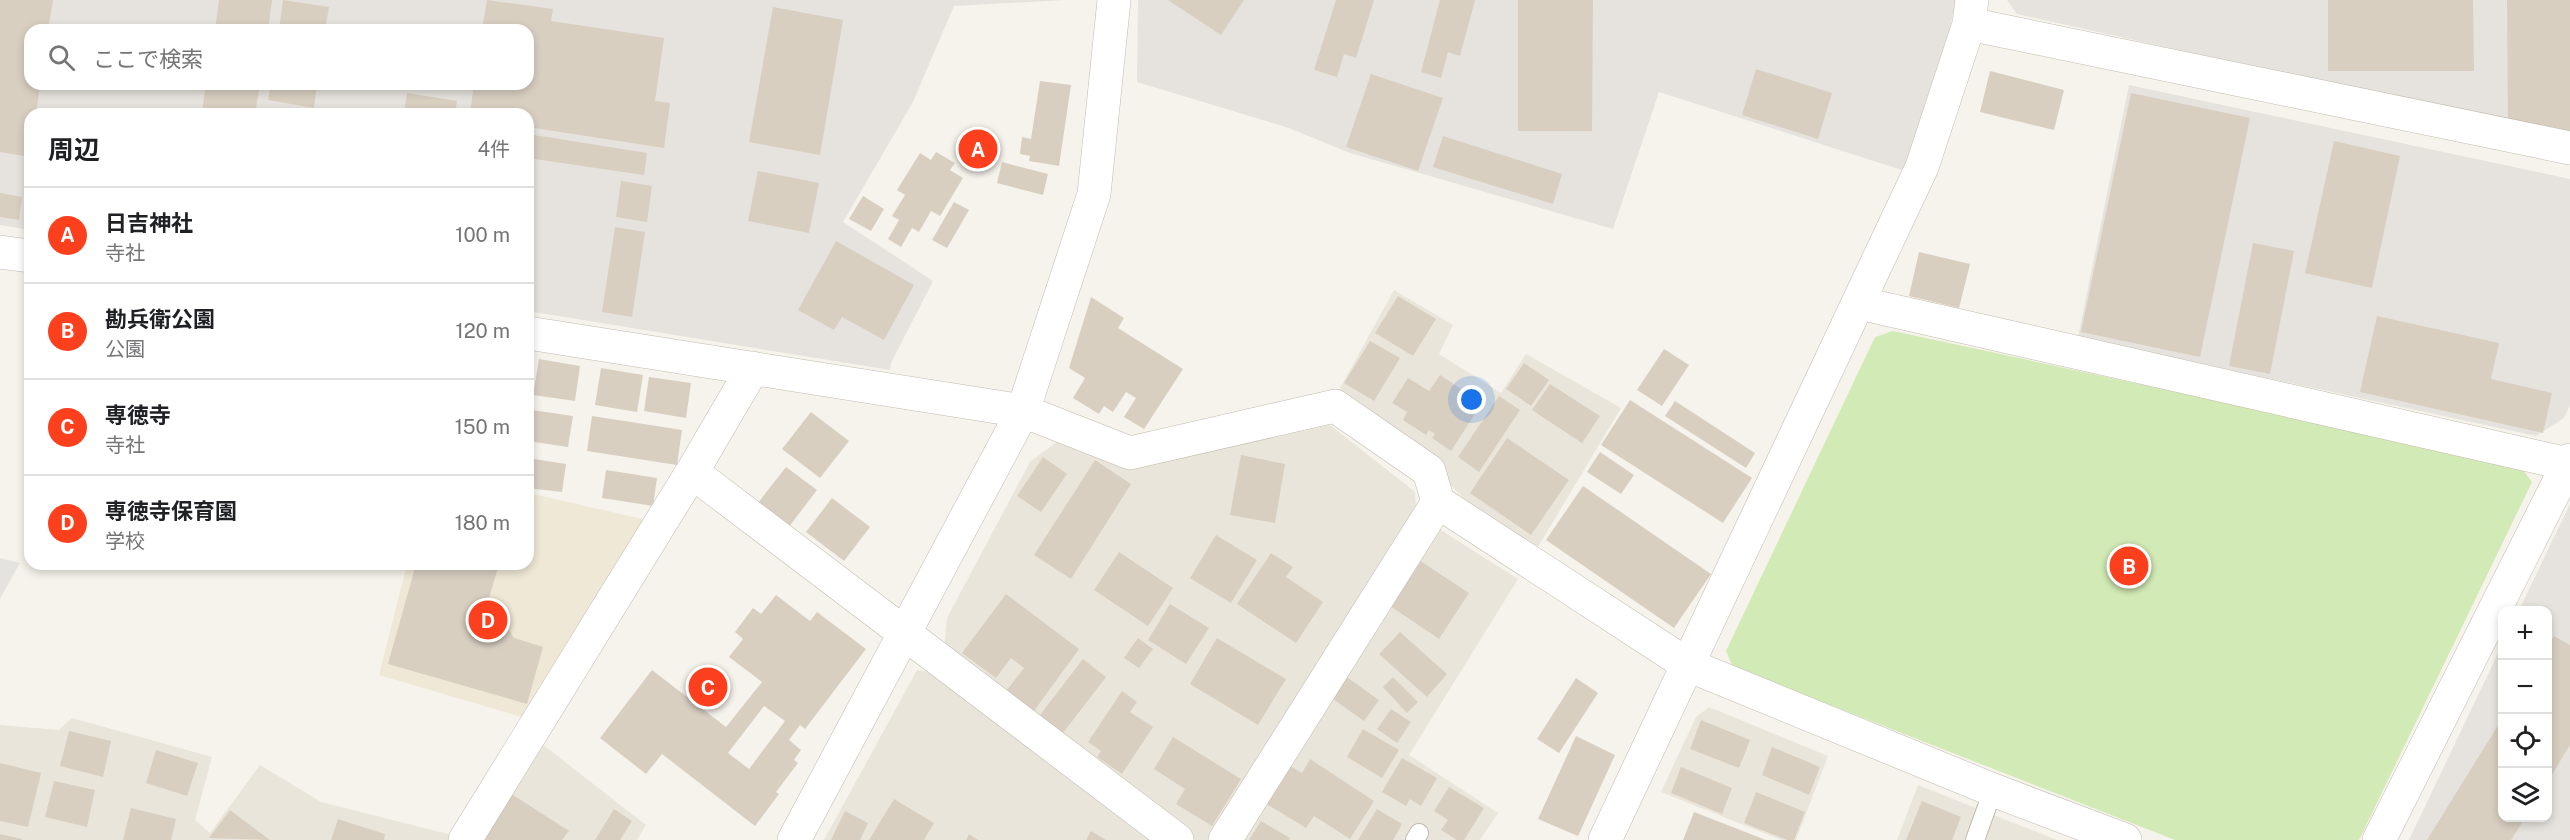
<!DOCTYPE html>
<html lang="ja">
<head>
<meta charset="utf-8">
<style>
	body { margin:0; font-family:"Public Sans","Noto Sans JP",sans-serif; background:#f6f6f6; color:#202124 }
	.controls { position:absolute; right:18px; bottom:18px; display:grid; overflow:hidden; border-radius:12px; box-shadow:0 3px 9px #0003 }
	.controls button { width:54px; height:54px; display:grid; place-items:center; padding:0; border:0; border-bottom:2px solid #e0e0e0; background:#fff; color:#202124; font:30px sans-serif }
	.you { position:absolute; left:1472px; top:400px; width:21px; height:21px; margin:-15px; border:4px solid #fff; border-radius:50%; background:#1a73e8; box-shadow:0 0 0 9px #1a73e833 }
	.badge { display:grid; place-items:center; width:39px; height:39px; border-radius:50%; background:#fc3f1d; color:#fff; font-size:20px; font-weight:700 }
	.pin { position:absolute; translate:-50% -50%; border:3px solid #fff; box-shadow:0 2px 6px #0006 }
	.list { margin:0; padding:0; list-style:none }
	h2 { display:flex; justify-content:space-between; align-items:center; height:78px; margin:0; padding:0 24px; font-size:26px }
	h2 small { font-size:20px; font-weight:400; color:#757577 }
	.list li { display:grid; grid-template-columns:39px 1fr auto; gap:18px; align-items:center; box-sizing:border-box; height:96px; padding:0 24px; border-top:2px solid #e0e0e0 }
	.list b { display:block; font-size:22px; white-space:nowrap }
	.list p { margin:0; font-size:20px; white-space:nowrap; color:#757577 }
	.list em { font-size:20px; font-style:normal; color:#757577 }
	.icon { flex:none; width:33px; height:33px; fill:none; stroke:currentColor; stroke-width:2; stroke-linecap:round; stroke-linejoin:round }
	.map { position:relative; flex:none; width:2570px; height:840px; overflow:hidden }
	.search { position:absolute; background:#fff; box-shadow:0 3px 9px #0003; left:24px; top:24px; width:510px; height:66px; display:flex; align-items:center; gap:15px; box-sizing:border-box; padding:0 21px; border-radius:18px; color:#757577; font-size:22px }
	.panel { position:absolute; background:#fff; box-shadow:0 3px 9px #0003; left:24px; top:108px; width:510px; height:462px; border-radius:18px }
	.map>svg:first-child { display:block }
	.residential { fill:#eae5da }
	.industrial { fill:#e6e2dd; fill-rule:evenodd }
	.education { fill:#efe8d6 }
	.green { fill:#d2eab5 }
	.parking { fill:#e5e3e0 }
	.building { fill:#d8cfc1; fill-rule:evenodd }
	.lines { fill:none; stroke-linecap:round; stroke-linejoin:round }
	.service-casing { stroke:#c2bbae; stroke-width:20 }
	.minor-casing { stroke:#c2bbae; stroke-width:34 }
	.service { stroke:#fff; stroke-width:18 }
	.minor { stroke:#fff; stroke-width:33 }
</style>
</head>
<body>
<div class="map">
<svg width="2570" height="840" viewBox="0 0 2570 840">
	<rect width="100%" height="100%" fill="#f6f3ec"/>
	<path class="residential" d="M1394,290l59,35 -14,29 62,39 25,-39 95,54 -86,144 -58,-38 -60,-67 -78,-57z
		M1330,425l85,67 1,18 -199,330h-23l-250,-191 3,-31 83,-156 29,-22 84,26z
		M1439,529l79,50 -109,176 89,58 -18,27h-242z
		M917,670l17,3 220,167h-330z
		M1709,707l119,49 -32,84h-15l-120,-48 35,-75z
		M72,718l140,39 -17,63 15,13 50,-68 61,37 135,34 -2,4h-454v-115l59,5z
		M537,740l109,85 -9,15h-161z
		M1918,785l139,55h-160z"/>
	<path class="industrial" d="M0,0h1066l-112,6 -41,96 -70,120 90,59 -42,82 -1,7 -362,-59v-197h-498v116l-30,-5zM30,30h498v54h-498z
		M1138,0h818l-17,77 -34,94 -246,-79 -46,137 -263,-76 -61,-25 -152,-46z
		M2007,0h563v137l-553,-123z
		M2129,85l441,94v226l-6,13 -28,18 -458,-99z
		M2570,504v336h-161l93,-195v173h46v-208h-29z"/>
	<path class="education" d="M528,493l119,27 -125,197 -143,-42 28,-111h121z"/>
	<path class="green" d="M1893,331l627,135 12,16 -173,358h-184l-442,-173 -7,-16 149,-314z"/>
	<path class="parking" d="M0,558l20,5 -20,36z"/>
	<path class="building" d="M0,0h53l-5,30h-18v54h10l-4,30h-6v43l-30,-5z
		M219,0h53l-4,30h-53z
		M283,0l46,7 -4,23h-46z
		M487,0l66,9 -2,12 113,17 -9,63 15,2 -6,45 -136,-21v-13h-58l4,-30h54v-54h-46z
		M1168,0h76l-23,35z
		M1336,0h38l-18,58 -12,-4 -7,23 -23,-7z
		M1440,0h35l-15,56 -12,-4 -7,26 -20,-6z
		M1518,0h75l-1,131h-74z
		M2328,0h145l1,71h-146z
		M2507,0h63v136l-62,-13z
		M773,7l70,13 -23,135 -71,-13z
		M1756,69l76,24 -14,46 -76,-24z
		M1990,71l74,19 -10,40 -74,-18z
		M1371,74l72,24 -25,73 -72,-24z
		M1040,81l31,4 -12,81 -30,-5 1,-5 -10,-2 2,-17 9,2z
		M206,84h54l-5,30 -53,-2z
		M271,84h46l-3,24 -46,-8z
		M407,93l50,8 -2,13h-51z
		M2131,93l119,25 -50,239 -119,-25z
		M528,134l119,19 -3,22 -116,-17z
		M1443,136l119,38 -9,30 -120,-37z
		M2334,141l66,15 -28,132 -67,-15z
		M936,152l19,11 -5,7 13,8 -23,38 -9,-5 -12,21 -7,-4 -11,19 -13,-8 11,-19 -7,-4 13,-21 -8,-5 23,-37 11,7z
		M1002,162l46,12 -5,21 -46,-12z
		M758,171l61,12 -10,50 -61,-12z
		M621,181l31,5 -5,36 -31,-5z
		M0,193l22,4 -3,23 -19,-3z
		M863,196l21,13 -13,22 -22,-12z
		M954,202l15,8 -22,38 -15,-8z
		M615,227l30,5 -13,85 -30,-5z
		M836,241l78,44 -30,55 -42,-23 -8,13 -36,-20z
		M2253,243l41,8 -24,123 -41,-8z
		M1919,252l51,12 -11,44 -50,-12z
		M1398,296l38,23 -23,37 -38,-23z
		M1091,297l33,21 -6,10 65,41 -39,60 -20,-12 12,-19 -10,-6 -13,20 -9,-6 -5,8 -26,-16 12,-20 -16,-10z
		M2377,316l122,27 -8,36 61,14 -9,40 -183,-41z
		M1370,341l30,17 -26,43 -30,-18z
		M1664,349l25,16 -27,41 -25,-16z
		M539,359l41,7 -5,35 -42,-6z
		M1524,363l25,17 -18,26 -25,-17z
		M601,368l42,7 -6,37 -42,-7z
		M1440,375l42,28 -31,48 -19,-13 3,-4 -6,-4 -3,5 -23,-15 4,-8 -15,-9 16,-25 21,13z
		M649,377l42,6 -5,35 -42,-7z
		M1550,384l50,32 -18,27 -50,-33z
		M1499,396l21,14 -41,62 -21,-15z
		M1630,400l122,78 -29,45 -122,-78z
		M1675,401l80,52 -9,15 -81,-52z
		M532,410l41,6 -5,31 -40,-6z
		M811,412l38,29 -29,37 -38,-29z
		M592,416l90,14 -5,35 -90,-14z
		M1507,438l62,42 -38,55 -61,-42z
		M1600,452l34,23 -13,19 -34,-22z
		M1241,455l44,9 -10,59 -45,-8z
		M1043,457l24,17 -26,38 -24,-16z
		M528,458l38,6 -4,28 -34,-4z
		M1095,460l36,24 -60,95 -37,-24z
		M786,467l31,23 -32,42 -31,-24z
		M606,470l51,8 -4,28 -51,-8z
		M1583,486l128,88 -37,54 -128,-88z
		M832,498l38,29 -26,34 -38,-29z
		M1216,535l41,25 -26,43 -41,-25z
		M1119,552l54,36 -25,38 -54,-36z
		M1271,553l22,14 -7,10 37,25 -27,41 -59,-39z
		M1416,558l53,35 -30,46 -52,-35z
		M416,564h83l-10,34 25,40 29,9 -16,57 -139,-40z
		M1006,594l73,55 -45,62 -27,-21 17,-22 -13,-10 -15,20 -34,-25z
		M776,595l34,26 7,-9 49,37 -61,80 -5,-4 -11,15 12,10 -7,10 4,3 -22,29 3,2 -24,32 -93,-72 -16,20 -46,-36 52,-68 74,57 36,-45 -33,-25 14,-18 -8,-7 18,-24 8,6zM764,706l21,15 -36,48 -21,-16z
		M1170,604l39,24 -23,36 -38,-24z
		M1400,632l47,42 -20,23 -48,-43z
		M2554,636l16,9v100l-22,36v-135z
		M1138,638l15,11 -14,19 -15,-10z
		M1217,638l69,41 -28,46 -68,-41z
		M1083,659l23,18 -43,56 -23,-18z
		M1344,675l35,25 -15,21 -35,-25z
		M1393,677l25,25 -11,11 -24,-26z
		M1576,678l22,15 -39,60 -22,-14z
		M1122,691l15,11 -7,10 23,15 -31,47 -25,-17 4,-6 -13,-9z
		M1391,709l20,13 -14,21 -20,-14z
		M2502,719v99h23l-14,22h-84z
		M1701,720l49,20 -11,28 -49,-19z
		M1363,729l36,21 -17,28 -35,-21z
		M69,731l42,10 -8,36 -43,-11z
		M1576,736l39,19 -37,81 -40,-17z
		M1173,737l68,42 -29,47 -36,-22 9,-15 -31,-20z
		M1772,747l48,20 -11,28 -47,-20z
		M156,750l42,13 -11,33 -41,-13z
		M1402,758l35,20 -16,28 -11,-7 -4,7 -24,-14z
		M1310,759l64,42 -24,38 -36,-23 -8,12 -41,-25 24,-38 13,8z
		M0,763l41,10 -13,54 -28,-6z
		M1681,767l51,21 -10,26 -51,-21z
		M54,781l41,9 -8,37 -42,-10z
		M1449,787l35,21 -20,32h-7l-16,-10 7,-10 -14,-9z
		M1756,792l49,20 -11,28h-7l-43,-17z
		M510,793l59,38 -7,9h-82z
		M894,799l40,24 -10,17h-55z
		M1922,801l39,16 -9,23h-46z
		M131,808l45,11 -5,21h-48z
		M614,809l18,12 -12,19h-25z
		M1377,809l25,15 -9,16h-35z
		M230,810l40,30 -61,-2z
		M845,811l23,12 -8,17h-29z
		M1694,812l72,28h-83z
		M338,819l47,15 -1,6h-53z
		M1261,821l29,17 -1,2h-40z
		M1091,831l15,9h-20z
		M0,834l22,5v1h-22z
		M969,834l9,6h-12z"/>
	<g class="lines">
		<defs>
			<path id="service" d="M1415,840l4,-7
				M1975,840l18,-50"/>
			<path id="minor" d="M1969,24l601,124
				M0,252l30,4
				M1859,303l709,161
				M528,333l495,78 107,42 205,-47 94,65 9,31 250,163 305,125 132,50
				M692,472l485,368
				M465,840l227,-368 61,-104
				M794,840l229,-429 71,-217 20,-194
				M1225,840l213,-338
				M1605,840l317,-673 47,-143 3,-24
				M2379,840l191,-380"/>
		</defs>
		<use href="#service" class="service-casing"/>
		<use href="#minor" class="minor-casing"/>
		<use href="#service" class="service"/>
		<use href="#minor" class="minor"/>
	</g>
</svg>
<div class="controls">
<button>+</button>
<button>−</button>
<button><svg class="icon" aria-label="locate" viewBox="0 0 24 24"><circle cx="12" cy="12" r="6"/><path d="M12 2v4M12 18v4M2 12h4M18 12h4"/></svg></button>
<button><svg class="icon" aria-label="layers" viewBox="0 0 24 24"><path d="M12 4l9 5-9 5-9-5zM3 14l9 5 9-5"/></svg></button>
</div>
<div class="you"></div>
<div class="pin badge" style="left:978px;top:149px">A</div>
<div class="pin badge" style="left:2129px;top:566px">B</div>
<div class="pin badge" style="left:708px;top:687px">C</div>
<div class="pin badge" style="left:488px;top:620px">D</div>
<div class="search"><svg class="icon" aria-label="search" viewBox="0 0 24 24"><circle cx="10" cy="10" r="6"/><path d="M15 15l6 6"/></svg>ここで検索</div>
<section class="panel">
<h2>周辺<small>4件</small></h2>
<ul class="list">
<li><span class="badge">A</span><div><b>日吉神社</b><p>寺社</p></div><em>100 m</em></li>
<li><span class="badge">B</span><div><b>勘兵衛公園</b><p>公園</p></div><em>120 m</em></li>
<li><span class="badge">C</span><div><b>専徳寺</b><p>寺社</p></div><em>150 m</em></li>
<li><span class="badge">D</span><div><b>専徳寺保育園</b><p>学校</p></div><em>180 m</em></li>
</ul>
</section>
</div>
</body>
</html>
